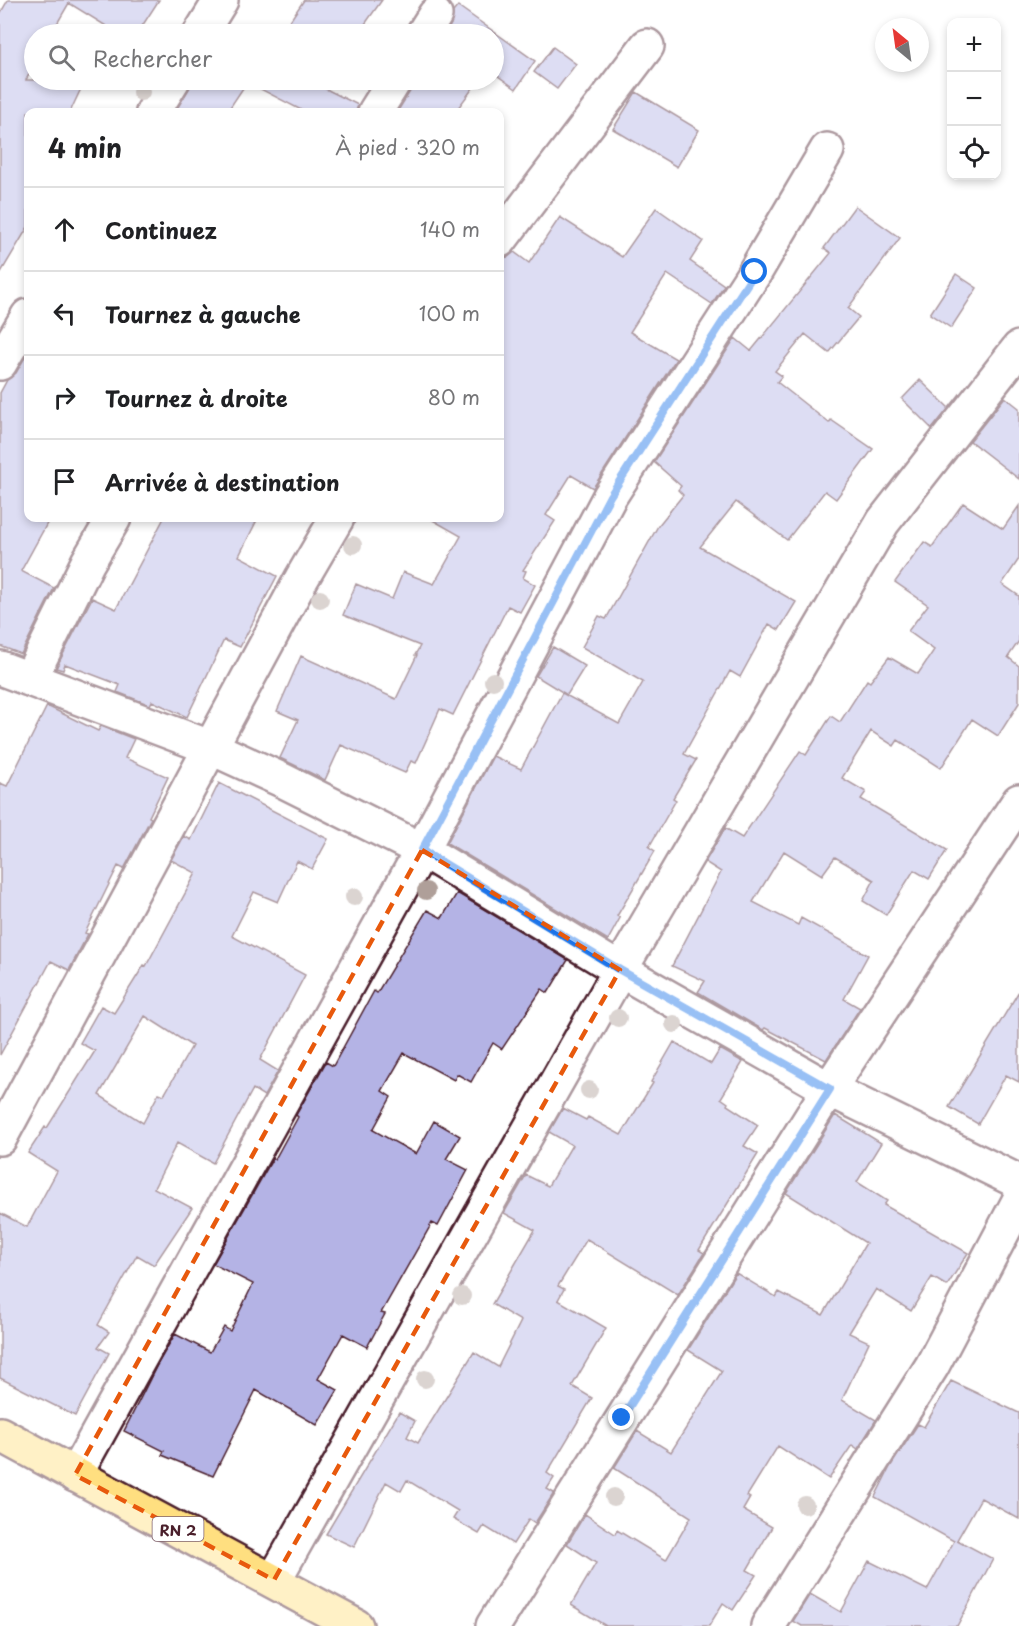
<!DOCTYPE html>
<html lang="fr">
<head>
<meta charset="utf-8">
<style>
	body { margin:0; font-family:"Playpen Sans",sans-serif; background:#f2f2f2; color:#202124 }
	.controls { position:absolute; right:18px; top:18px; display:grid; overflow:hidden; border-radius:12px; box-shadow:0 3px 9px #0003 }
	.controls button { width:54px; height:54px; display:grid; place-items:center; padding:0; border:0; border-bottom:2px solid #e0e0e0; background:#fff; color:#202124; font:30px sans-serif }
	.compass { position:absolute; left:875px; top:18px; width:54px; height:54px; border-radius:50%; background:#fff; box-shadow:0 3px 9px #0003; rotate:331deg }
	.stop { position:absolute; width:18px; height:18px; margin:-14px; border:4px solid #1a73e8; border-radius:50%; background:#fff }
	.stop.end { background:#1a73e8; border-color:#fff; box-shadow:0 2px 6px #0008 }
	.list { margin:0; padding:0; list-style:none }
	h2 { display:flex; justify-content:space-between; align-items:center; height:78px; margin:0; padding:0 24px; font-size:26px }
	h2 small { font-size:20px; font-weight:400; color:#757577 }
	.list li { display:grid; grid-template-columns:39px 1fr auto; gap:18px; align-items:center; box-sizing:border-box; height:84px; padding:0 24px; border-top:2px solid #e0e0e0 }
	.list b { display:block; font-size:22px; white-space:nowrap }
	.list em { font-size:20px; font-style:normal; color:#757577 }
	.icon { flex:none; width:33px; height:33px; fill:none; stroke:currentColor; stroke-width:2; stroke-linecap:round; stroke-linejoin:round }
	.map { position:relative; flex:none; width:1019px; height:1626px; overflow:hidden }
	.search { position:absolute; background:#fff; box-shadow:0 3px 9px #0003; left:24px; top:24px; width:480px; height:66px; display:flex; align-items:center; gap:15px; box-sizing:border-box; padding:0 21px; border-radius:33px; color:#757577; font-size:22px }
	.panel { position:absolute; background:#fff; box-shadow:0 3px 9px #0003; left:24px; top:108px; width:480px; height:414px; border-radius:12px }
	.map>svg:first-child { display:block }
	.building { fill:#b4b3e5; stroke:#4a1f2b; stroke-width:1.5; fill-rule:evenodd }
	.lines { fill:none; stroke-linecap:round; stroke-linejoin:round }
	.minor-casing { stroke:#4a1f2b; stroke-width:38 }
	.highway-casing { stroke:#4a1f2b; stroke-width:38 }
	.minor { stroke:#fff; stroke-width:33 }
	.highway { stroke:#ffdf80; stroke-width:33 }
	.tree { fill:#af9f99 }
	.route { stroke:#1a73e8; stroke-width:8 }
	.marked { fill:none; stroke:#e8590c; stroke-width:4.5; stroke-dasharray:12 8; stroke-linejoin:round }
	.labels { text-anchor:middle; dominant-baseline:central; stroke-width:5; stroke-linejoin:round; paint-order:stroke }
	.shield { fill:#fff; stroke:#80626b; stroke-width:1.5 }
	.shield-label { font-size:15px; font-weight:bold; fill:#4a1f2b }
</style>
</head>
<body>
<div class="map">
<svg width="1019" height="1626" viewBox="0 0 1019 1626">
	<rect width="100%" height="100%" fill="#fff"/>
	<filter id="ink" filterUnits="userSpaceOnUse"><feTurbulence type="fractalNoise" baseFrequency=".0167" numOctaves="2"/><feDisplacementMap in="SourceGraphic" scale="12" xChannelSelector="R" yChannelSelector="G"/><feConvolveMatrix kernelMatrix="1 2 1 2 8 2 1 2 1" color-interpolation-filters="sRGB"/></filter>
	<g filter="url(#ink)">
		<path class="building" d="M8,0h151l-22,34h-18l-50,-31 -18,31h-17v31l-8,15h59l-15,32h-42v115l-28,47v-260z
			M304,0h78l-24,34h-77z
			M458,6l77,55 -19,28 -22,-16v-39h-43l-4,-3 4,-7 2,-12z
			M553,47l23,17 -19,25 -23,-17z
			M194,80h114l50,25 -2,7h-51l-58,-30 -20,30h-52z
			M414,80h65l-24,32h-58l14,-22z
			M636,92l63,38 -22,37 -64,-38z
			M855,206l45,32 -52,70 11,9 -30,36 -24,-19 -30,37 7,5 -5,6 52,41 2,-3 42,29 -37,50 -11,-8 -38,49 -51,-38 -36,45 96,55 -17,28 -10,-6 -29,53 -10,-6 -46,83 12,6 -23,38 3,2 -27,47 6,4 -38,65 3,2 -12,22 -161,-97 46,-87 28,13 41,-76 57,31 24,-42 -61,-35 17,-31 7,3 52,-93 25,-31 -5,-5 3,-4 -27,-24 81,-124 16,13 80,-98 -7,-5z
			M656,208l47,33 -13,20 34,24 -12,19 -45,-30 -37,58 46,27 -83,129 -22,-13 -25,40 9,6 -32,49 3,1 -3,7 12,7 -15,27 -12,-6 -55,109 -13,-6 -24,54 -5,-2 -6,12 -64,-28 -16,35 -45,-22 18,-38 -21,-9 24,-55 95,43 21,-44h-2l5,-9 -77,-31 13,-31 36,15 11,-27 31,12 27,-48 -32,-18h71v-260l8,-1 6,-5 15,11 31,-46 62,40z
			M956,274l21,14 -26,40 -21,-14z
			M28,352v166h22l-29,53 33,17 -33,66 -21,-8v-253l7,-13 9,-7z
			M920,380l29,28 -17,21 -30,-30z
			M1005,397l14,11v71l-49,-38z
			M963,503l40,26 16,-23v53l-17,25 17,12v45l-11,16 11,9v37l-21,33 -26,-17 -31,49 -43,-28 -4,6 -23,-15 -29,47 24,14 -5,7 86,51 -18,29 -15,-9 -28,45 -23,-14 11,-21 -39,-23 -13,18 -38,-24 -31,51 45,23 3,-7 67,37 -24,44 16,9 -34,52 -61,-32 -2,2 -65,-38 7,-11 -33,-15 49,-94 -16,-10 20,-34 17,10 58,-87 6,4 25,-39 9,6 27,-42 3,2 19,-25 29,17 16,-24 -26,-19 20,-26 -33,-23 29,-40 8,5z
			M164,518h94l-19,38 38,20 -37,71 -16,-7 -37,77 -35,-16 -2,4 -33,-13 3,-7 -55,-21 -2,6 -7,-2 36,-70 24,11z
			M553,647l32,19 -18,29 -31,-19z
			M47,706l51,25 3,-5 33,13 -9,19 43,19 -19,40 2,1 -27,51 -6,-3 -33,67 3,1 -19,36 -18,-9 -51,94v-272l7,3z
			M219,783l109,56 -16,30 -15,-8 -19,41 -24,-10 -22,44 73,39 -45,85 18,11 -14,25 -11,-7 -40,74 -36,-20 -23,45 38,20 -38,57 -17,-10 -39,70 11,7 -11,15 11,6 -34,63 -75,-38v-165l27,14 30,-56 -29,-18 17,-26 2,1 48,-77 -15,-8 21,-37 13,7 30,-48 2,1 50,-93 -25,-13 13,-24 7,4zM145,1016l47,30 -28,49 -5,-2 -16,30 -44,-28z
			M457,893l111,67 -20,33 -6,-4 -40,60 -9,-6 -22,39 -14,-8 -3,6 -50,-27 -22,38 9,6 -18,33 43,24 18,-33 26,15 -14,23 22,11 -30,56 -6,-3 -51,90 4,1 -18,33 -24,-13 -25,45 20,11 -21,35 -61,-35 -43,86 -51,-21 2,-4 -40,-20 33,-66 18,-31 35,18 14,-25 6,4 23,-47 -40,-20 60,-106 2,1 23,-42 -2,-2 30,-53 7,4 41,-75 3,2 50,-83 15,8z
			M1019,991v91l-13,-7 -28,49 -29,-17z
			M674,1042l37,22 9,-15 23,13 -22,36 7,5 -1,2 31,20 -14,21 14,8 -59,96 5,3 -26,42 -91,-56 -29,47 6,3 -6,11 48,28 -34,58 20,12 -45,75 7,5 -7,11 7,4 -19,30 -6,-4 -16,25 -29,-18 -5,8 -26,-15 5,-8 -51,-31 -6,11 -15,-9 -32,65 -28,-13 73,-122 16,9 -8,16 11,6 56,-91 24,15 23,-46 -29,-17 43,-74 -31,-17 22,-38 22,11 24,-41 -23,-13 14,-24 23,12 2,-3 33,18 32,-52 -2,-1z
			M835,1115l46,28 -24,39 30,19 -3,4 84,48 -21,33 -15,-9 -21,34 -35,-22 -27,44 20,9 -27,58 34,20 -18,29 -6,-4 -23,34 -51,-33 -31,50 3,2 -7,12 29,17 -25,43 9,5 -23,35 -10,-7 -14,23h-103l-35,-21 25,-42 -29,-19 18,-30 30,20 2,-4 49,30 25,-43 -77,-49 23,-37 34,21 51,-81 -34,-21 48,-77 40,24 3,-5 44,23 43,-72 -80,-50z
			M951,1381l68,32v106l-38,-21 -24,42 36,19 -36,67h-155l-9,-5 17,-27 31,18 28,-51 58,29 27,-49 -79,-44 15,-30 28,-43 6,3z"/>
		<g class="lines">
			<defs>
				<path id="minor" d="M200,34l21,-34
					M423,34l12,-19
					M153,112l20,-32
					M375,112l20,-32
					M500,240l147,-194
					M0,363l28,-47
					M0,668l212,80 70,32 140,70 198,120 209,119 190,93
					M30,679l58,-117 26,-44
					M0,1138l302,-560 35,-60
					M75,1475l347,-625 188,-354 145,-224 72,-122
					M274,1580l346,-610 263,-448 136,-174
					M493,1626l336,-537 190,-288
					M768,1626l164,-260 87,-165"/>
				<path id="highway" d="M0,1434l356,192"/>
			</defs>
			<use href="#minor" class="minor-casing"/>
			<use href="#highway" class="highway-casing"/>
			<use href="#minor" class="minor"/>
			<use href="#highway" class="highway"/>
		</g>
		<g class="tree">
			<circle cx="141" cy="92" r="9"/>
			<circle cx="353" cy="545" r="9"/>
			<circle cx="320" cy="599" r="9"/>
			<circle cx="493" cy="681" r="9"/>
			<circle cx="426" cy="891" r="9"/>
			<circle cx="354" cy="897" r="9"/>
			<circle cx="618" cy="1018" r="9"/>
			<circle cx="674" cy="1024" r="9"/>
			<circle cx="589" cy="1090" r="9"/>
			<circle cx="462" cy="1296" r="9"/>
			<circle cx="425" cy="1379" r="9"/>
			<circle cx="614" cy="1497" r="9"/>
			<circle cx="805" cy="1505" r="9"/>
		</g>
	</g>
	<g class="lines" filter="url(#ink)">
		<path class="route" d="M622,1418l208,-329 -210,-119 -198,-120 188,-354 145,-224"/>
	</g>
	<path d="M0 0H1019V1626H0ZM422,850l198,120 -346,610 -199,-105z" fill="#fff" fill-opacity=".55" fill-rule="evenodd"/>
	<path class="marked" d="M422,850l198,120 -346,610 -199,-105z"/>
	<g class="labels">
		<rect class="shield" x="152.5" y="1517" width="51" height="24" rx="4.5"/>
		<g class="shield-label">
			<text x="178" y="1529">RN 2</text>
		</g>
	</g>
</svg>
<div class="controls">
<button>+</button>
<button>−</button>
<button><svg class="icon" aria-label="locate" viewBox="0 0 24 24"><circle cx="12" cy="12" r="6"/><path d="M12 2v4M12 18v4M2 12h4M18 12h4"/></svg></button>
</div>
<svg class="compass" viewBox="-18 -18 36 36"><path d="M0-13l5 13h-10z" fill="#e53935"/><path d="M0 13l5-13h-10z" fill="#757577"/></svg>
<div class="stop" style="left:755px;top:272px"></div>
<div class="stop end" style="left:622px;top:1418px"></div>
<div class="search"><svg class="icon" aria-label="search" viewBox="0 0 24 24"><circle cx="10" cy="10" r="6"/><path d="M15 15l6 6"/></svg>Rechercher</div>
<section class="panel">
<h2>4 min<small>À pied · 320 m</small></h2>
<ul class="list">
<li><svg class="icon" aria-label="ahead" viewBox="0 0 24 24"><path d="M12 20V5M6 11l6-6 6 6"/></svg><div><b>Continuez</b></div><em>140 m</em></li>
<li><svg class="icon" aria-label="left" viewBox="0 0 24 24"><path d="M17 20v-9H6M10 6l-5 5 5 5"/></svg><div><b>Tournez à gauche</b></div><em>100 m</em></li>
<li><svg class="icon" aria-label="right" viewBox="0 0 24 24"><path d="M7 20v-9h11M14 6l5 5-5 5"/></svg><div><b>Tournez à droite</b></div><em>80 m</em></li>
<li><svg class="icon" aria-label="arrive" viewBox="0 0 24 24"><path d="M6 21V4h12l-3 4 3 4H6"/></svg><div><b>Arrivée à destination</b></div></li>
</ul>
</section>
</div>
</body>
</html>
